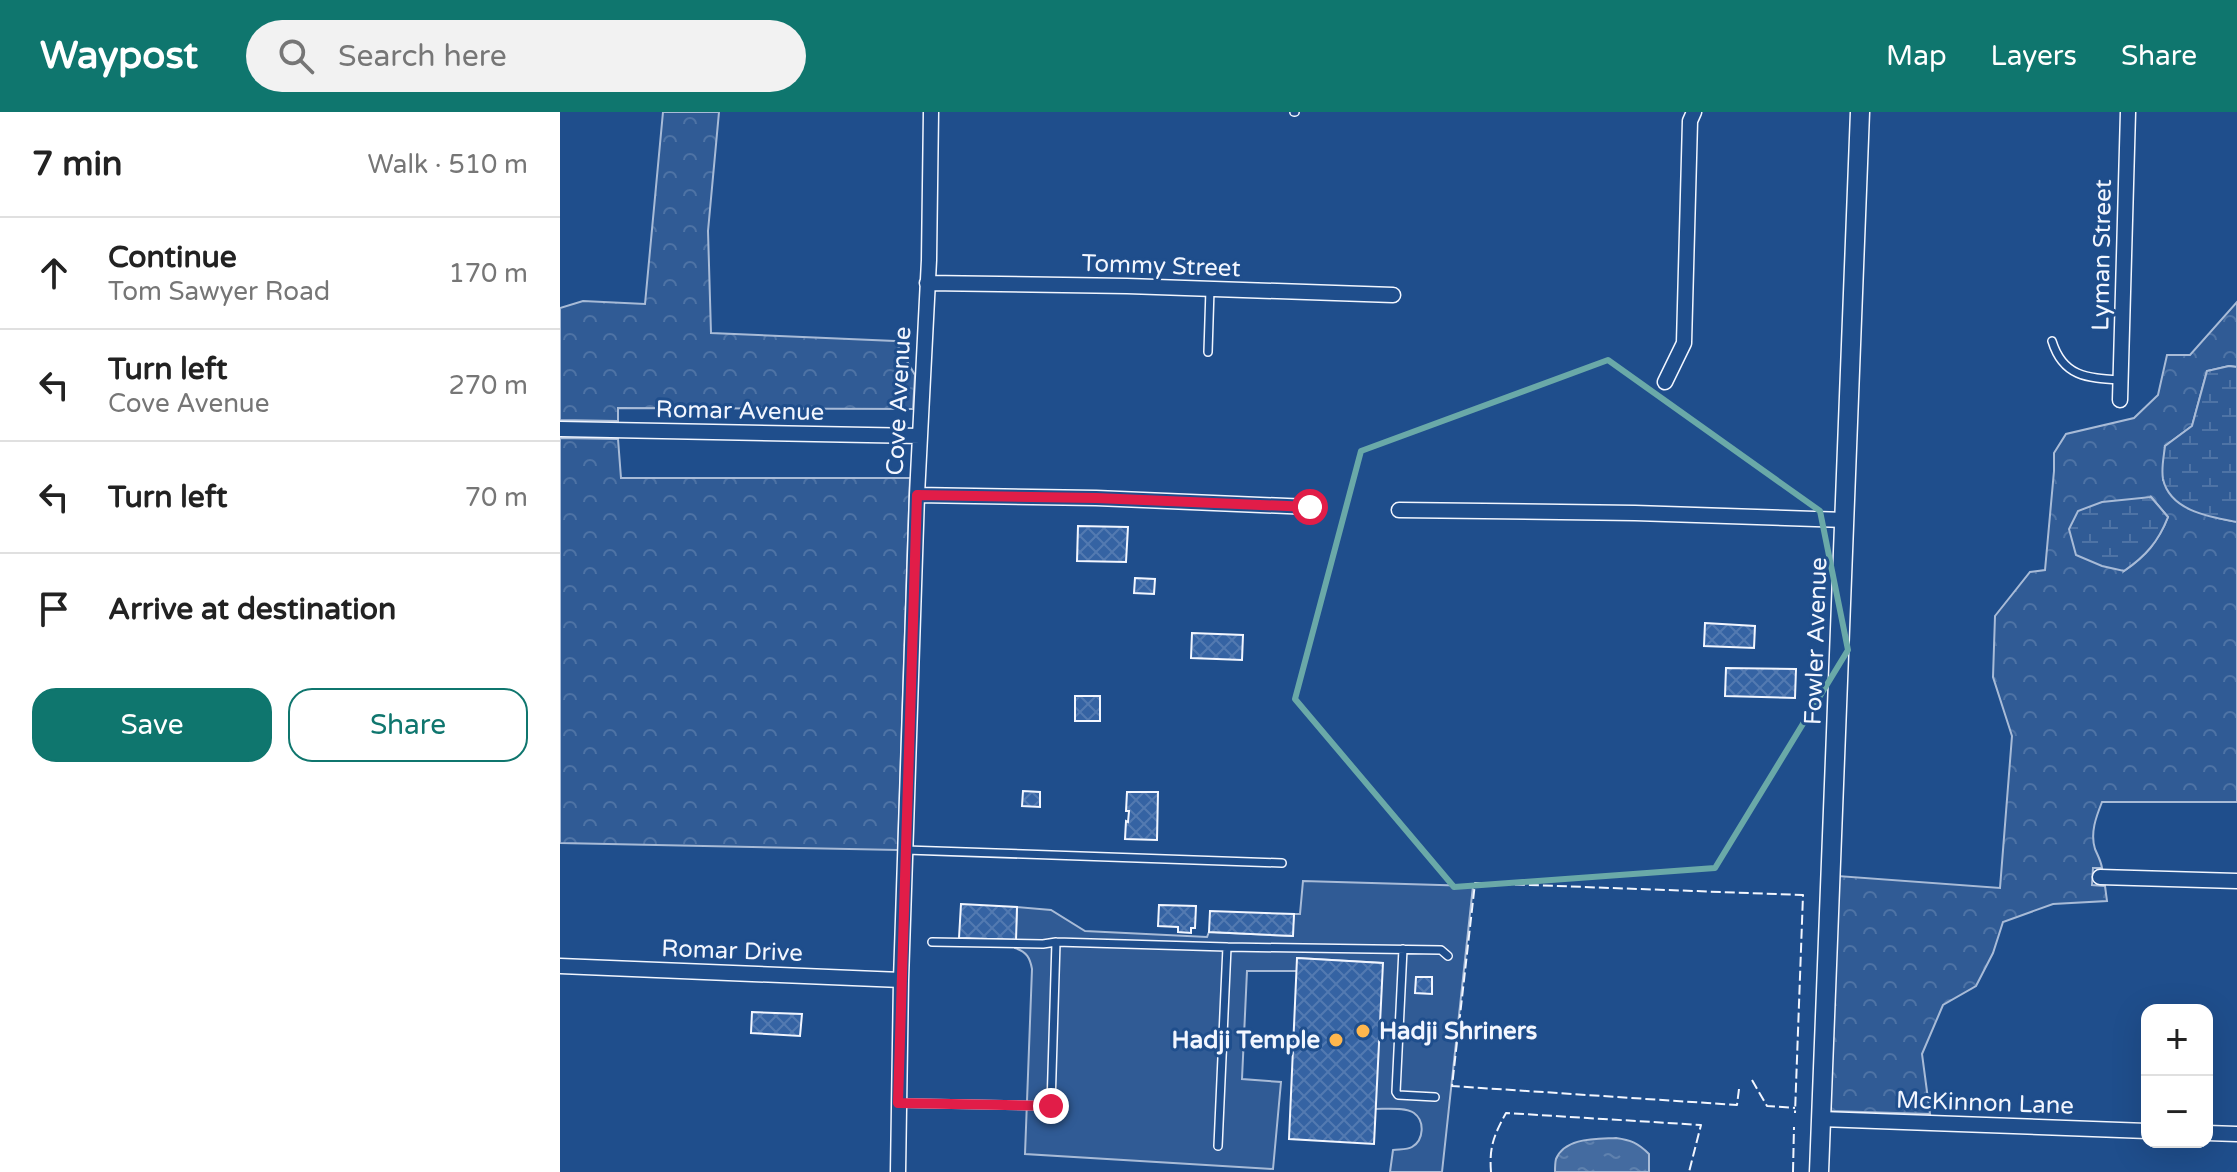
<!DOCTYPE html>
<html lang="en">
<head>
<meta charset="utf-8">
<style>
	body { margin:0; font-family:"Varela Round",sans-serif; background:#f2f2f2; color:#222 }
	.controls { position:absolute; right:24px; bottom:24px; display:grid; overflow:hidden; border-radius:16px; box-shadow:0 8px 32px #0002 }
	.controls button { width:72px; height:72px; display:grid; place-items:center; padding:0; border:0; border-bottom:2px solid #e0e0e0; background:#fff; color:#222; font:40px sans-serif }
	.stop { position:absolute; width:24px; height:24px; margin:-18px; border:6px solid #e11d48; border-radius:50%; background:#fff }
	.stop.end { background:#e11d48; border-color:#fff; box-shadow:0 2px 8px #0008 }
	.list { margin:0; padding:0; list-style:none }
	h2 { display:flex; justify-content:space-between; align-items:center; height:104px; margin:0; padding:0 32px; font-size:34px }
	h2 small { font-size:26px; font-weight:400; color:#767676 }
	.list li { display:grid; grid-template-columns:52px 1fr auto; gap:24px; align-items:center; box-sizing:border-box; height:112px; padding:0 32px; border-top:2px solid #e0e0e0 }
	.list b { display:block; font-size:30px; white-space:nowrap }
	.list p { margin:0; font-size:26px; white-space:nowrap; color:#767676 }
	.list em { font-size:26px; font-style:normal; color:#767676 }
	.actions { display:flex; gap:16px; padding:24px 32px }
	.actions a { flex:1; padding:18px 0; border:2px solid #0f766e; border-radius:24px; text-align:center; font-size:28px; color:#0f766e }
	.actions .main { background:#0f766e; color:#fff }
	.icon { flex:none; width:44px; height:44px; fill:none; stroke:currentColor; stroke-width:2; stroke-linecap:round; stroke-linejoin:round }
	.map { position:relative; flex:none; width:1677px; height:1060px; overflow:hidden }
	header { display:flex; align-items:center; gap:48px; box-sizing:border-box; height:112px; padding:0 40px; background:#0f766e; color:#fff }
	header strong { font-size:38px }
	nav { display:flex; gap:44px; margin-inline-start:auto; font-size:28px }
	.search { width:560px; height:72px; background:#f2f2f2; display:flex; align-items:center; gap:20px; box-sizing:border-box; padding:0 28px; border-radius:44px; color:#767676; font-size:30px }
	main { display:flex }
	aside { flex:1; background:#fff }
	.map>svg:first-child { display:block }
	.forest { fill:url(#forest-crowns); stroke:#a8bbd7; stroke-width:2; fill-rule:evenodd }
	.wetland { fill:url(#wetland-marsh); stroke:#a8bbd7; stroke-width:2 }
	.pitch { fill:#305b95; stroke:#a8bbd7; stroke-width:2 }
	.water { fill:url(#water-ripples); stroke:#a8bbd7; stroke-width:2 }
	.building { fill:url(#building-cross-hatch); stroke:#f2f6ff; stroke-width:2 }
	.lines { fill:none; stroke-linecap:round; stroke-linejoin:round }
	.service-casing { stroke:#f2f6ff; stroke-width:10 }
	.minor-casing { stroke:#f2f6ff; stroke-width:17 }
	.tertiary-casing { stroke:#f2f6ff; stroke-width:21 }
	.service { stroke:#1f4e8c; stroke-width:7 }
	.minor { stroke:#1f4e8c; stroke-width:14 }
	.tertiary { stroke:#1f4e8c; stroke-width:18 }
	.fence { stroke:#f2f6ff; stroke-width:2; stroke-dasharray:10 4; stroke-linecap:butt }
	.route { stroke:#e11d48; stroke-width:10 }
	.marked { fill:none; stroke:#6aa9a8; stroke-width:6; stroke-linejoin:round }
	.poi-dot { fill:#ffb74d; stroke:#1f4e8c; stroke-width:3 }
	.labels { text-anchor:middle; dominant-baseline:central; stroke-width:6; stroke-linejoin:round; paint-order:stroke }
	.street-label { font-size:24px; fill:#f2f6ff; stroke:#1f4e8c }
	.poi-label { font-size:24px; font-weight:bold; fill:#f2f6ff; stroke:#1f4e8c; text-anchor:start }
</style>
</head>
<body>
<header>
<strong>Waypost</strong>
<div class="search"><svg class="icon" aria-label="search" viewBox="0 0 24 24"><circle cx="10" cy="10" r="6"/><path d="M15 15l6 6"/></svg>Search here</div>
<nav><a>Map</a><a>Layers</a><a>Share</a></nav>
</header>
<main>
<aside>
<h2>7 min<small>Walk · 510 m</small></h2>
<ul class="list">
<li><svg class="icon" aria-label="ahead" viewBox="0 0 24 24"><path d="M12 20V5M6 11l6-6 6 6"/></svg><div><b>Continue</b><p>Tom Sawyer Road</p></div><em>170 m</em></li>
<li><svg class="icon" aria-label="left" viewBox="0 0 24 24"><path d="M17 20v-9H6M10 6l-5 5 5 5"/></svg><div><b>Turn left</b><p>Cove Avenue</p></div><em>270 m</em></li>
<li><svg class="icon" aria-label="left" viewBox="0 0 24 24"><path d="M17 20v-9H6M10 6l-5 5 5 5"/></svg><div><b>Turn left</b></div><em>70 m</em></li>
<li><svg class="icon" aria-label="arrive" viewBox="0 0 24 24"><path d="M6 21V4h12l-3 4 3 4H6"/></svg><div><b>Arrive at destination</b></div></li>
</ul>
<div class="actions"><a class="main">Save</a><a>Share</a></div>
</aside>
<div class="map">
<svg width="1677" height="1060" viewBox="0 0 1677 1060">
	<defs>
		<pattern id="forest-crowns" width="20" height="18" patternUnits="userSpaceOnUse" patternTransform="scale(2)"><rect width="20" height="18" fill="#305b95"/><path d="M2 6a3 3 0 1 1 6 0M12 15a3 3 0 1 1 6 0" fill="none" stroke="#4e73a5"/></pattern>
		<pattern id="wetland-marsh" width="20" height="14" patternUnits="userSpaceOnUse" patternTransform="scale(2)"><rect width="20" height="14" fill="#305b95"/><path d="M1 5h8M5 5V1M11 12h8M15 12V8" fill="none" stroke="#4e73a5"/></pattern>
		<pattern id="water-ripples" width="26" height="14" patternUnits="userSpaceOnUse" patternTransform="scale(2)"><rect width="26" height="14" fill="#446ba0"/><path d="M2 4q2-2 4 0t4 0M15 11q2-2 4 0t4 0" fill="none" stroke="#5f81ae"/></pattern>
		<pattern id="building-cross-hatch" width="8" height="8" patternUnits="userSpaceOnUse" patternTransform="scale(2)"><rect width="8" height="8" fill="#3563a3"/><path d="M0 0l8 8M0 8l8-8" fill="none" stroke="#537ab1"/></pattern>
	</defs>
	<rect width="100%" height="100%" fill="#1f4e8c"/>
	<path class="forest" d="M103,0h56l-11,119 3,102 184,8 20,34 -2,34 -295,-1v13l-58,-1v-112l23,-7 62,3z
		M1677,190v65l-8,-1 -22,5 -15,55 -27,20 -2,34 55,38 19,4v280h-135c-6,15 -12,31 -7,47 3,7 6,12 7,19h-9l-1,17 13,1 2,15 -54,3 -50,18 -10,31 -17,33 -33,19 -21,49 8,60 -101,-3 9,-235 162,12 12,-152 -19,-59 2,-61 35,-44 15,-2 9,-99v-18l12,-19 68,-16 24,-23 9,-40h23zM1591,385l17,20c-9,24 -23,39 -44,54z
		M0,326l58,1 3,39h289l-12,372 -338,-7z"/>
	<path class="wetland" d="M1669,254l8,1v155c-27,-5 -67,-11 -74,-43 -2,-11 1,-23 2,-33l27,-20 15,-55z
		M1591,385l17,20c-10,25 -22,39 -44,54l-22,-5 -26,-11 -7,-26 9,-18 24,-9z"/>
	<path class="pitch" d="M743,769l170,5 -31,286h-52l3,-22c5,-1 14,0 19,-3 12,-7 13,-26 2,-34 -8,-6 -28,-4 -39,-4l7,-146 -84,-5 -1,13h-50l-5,108 39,3 -8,87 -248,-15 7,-185c-2,-11 -5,-17 -17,-21l2,-41 34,3 34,21 122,6 2,-5 83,4 2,-22h6z"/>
	<path class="water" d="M1056,1026c15,2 22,5 33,16v18h-94c0,-4 0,-9 1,-13 9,-22 41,-20 60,-21z"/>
	<path class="building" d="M518,414l50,1 -2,35 -49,-1z
		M575,466l20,1 -1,15 -20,-1z
		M1145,511l50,3 -1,22 -50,-2z
		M632,521l51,2 -1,25 -51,-2z
		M1166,556l70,1 -1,29 -70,-2z
		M515,584h25v25h-25z
		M463,679l17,1v15l-18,-1z
		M567,680h31l-1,48 -32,-1 1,-18 2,1 1,-11h-3z
		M401,792l56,3 -1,33 -57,-2z
		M599,793l37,1 -1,22h-4v5l-13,-1v-5l-20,-1z
		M650,799l84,3 -1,22 -84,-4z
		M737,846l86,5 -9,181 -85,-5z
		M856,865h16v17l-17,-1z
		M192,900l50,2 -2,22 -49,-3z"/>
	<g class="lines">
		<defs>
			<path id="service" d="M734,0h1
				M1492,229c11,36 35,37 69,39
				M648,240l2,-63
				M346,738l376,13
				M496,830l171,5 214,3 7,6
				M843,837l-7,143 2,3 37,2
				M338,991l153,3 5,-164 -13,2 -111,-2
				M658,1034l9,-199"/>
			<path id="minor" d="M367,171l200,3 266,9
				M1105,270l19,-39 6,-222 4,-9
				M1560,288l8,-288
				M0,317l360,7
				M357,383l179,3 214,9
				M839,398l236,3 210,7
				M1540,765l137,4
				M0,854l341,14
				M1261,1007l326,12
				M1647,1021l30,1
				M338,1060l3,-192 16,-485 12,-235 2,-148"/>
			<path id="tertiary" d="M1259,1060l41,-1060"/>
		</defs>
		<use href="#service" class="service-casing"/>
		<use href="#minor" class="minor-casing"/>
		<use href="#tertiary" class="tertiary-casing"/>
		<use href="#service" class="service"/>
		<use href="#minor" class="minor"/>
		<use href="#tertiary" class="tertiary"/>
		<path class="fence" d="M1192,968l15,26 28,2
			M1179,977l-2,16 -285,-19 23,-203 328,12 -8,218
			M931,1060c-2,-25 3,-37 15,-59l195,12 -12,47
			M1233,1060l1,-45"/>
	</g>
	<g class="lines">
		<path class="route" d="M491,994l-153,-3 19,-608 179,3 214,9"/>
	</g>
	<path class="marked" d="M1048,248l212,151 28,139 -133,218 -261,19 -159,-188 66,-248z"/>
	<g class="poi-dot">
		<circle cx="803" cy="919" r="8"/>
		<circle cx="776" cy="928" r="8"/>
	</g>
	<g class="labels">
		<g class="street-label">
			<text transform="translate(1542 143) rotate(-89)">Lyman Street</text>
			<text transform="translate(601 154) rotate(2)">Tommy Street</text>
			<text transform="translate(339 289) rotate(-87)">Cove Avenue</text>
			<text transform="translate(180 299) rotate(1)">Romar Avenue</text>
			<text transform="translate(1256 529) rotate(-88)">Fowler Avenue</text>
			<text transform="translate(172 839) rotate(2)">Romar Drive</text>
			<text transform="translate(1425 991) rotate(2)">McKinnon Lane</text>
		</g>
		<g class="poi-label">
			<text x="819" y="919">Hadji Shriners</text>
			<text x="760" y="928" text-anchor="end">Hadji Temple</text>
		</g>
	</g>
</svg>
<div class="controls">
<button>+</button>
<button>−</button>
</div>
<div class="stop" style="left:750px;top:395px"></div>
<div class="stop end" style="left:491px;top:994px"></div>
</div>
</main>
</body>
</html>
